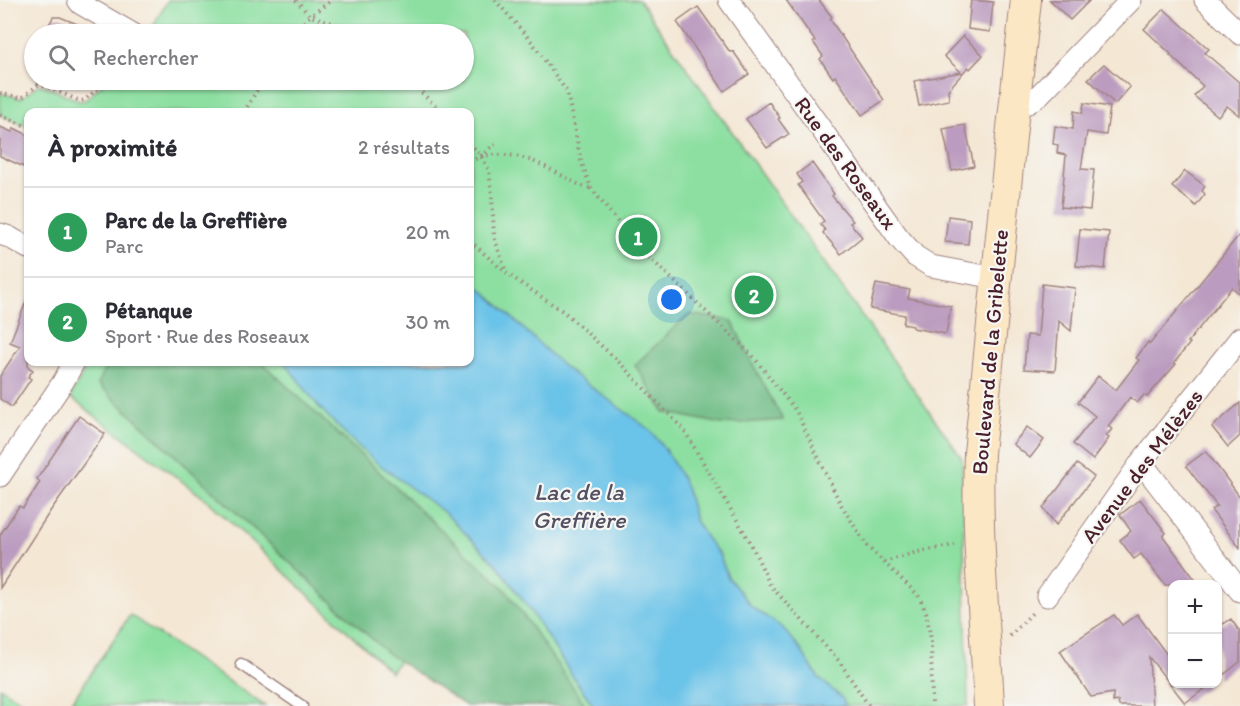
<!DOCTYPE html>
<html lang="fr">
<head>
<meta charset="utf-8">
<style>
	body { margin:0; font-family:Itim,sans-serif; background:#f2f2f3; color:#2b2b33 }
	.controls { position:absolute; right:18px; bottom:18px; display:grid; overflow:hidden; border-radius:12px; box-shadow:0 2px 4px #0004 }
	.controls button { width:54px; height:54px; display:grid; place-items:center; padding:0; border:0; border-bottom:2px solid #e1e1e2; background:#fff; color:#2b2b33; font:30px sans-serif }
	.you { position:absolute; left:672px; top:300px; width:21px; height:21px; margin:-15px; border:4px solid #fff; border-radius:50%; background:#1a73e8; box-shadow:0 0 0 9px #1a73e833 }
	.badge { display:grid; place-items:center; width:39px; height:39px; border-radius:50%; background:#7c3aed; color:#fff; font-size:20px; font-weight:700 }
	.pin { position:absolute; translate:-50% -50%; border:3px solid #fff; box-shadow:0 2px 6px #0006 }
	.list { margin:0; padding:0; list-style:none }
	h2 { display:flex; justify-content:space-between; align-items:center; height:78px; margin:0; padding:0 24px; font-size:26px }
	h2 small { font-size:20px; font-weight:400; color:#7c7c81 }
	.list li { display:grid; grid-template-columns:39px 1fr auto; gap:18px; align-items:center; box-sizing:border-box; height:90px; padding:0 24px; border-top:2px solid #e1e1e2 }
	.list b { display:block; font-size:22px; white-space:nowrap }
	.list p { margin:0; font-size:20px; white-space:nowrap; color:#7c7c81 }
	.list em { font-size:20px; font-style:normal; color:#7c7c81 }
	.icon { flex:none; width:33px; height:33px; fill:none; stroke:currentColor; stroke-width:2; stroke-linecap:round; stroke-linejoin:round }
	.map { position:relative; flex:none; width:1240px; height:706px; overflow:hidden }
	.search { position:absolute; background:#fff; box-shadow:0 2px 4px #0004; left:24px; top:24px; width:450px; height:66px; display:flex; align-items:center; gap:15px; box-sizing:border-box; padding:0 21px; border-radius:33px; color:#7c7c81; font-size:22px }
	.panel { position:absolute; background:#fff; box-shadow:0 2px 4px #0004; left:24px; top:108px; width:450px; height:258px; border-radius:12px }
	.map>svg:first-child { display:block }
	.green { fill:#8cdfa1; stroke:#6b7f66; stroke-width:1.5 }
	.forest { fill:#71be87; stroke:#5e6e59; stroke-width:1.5 }
	.water { fill:#6ac3e8; stroke:#5a718a; stroke-width:1.5 }
	.building { fill:#bb9bbf }
	.lines { fill:none; stroke-linecap:round; stroke-linejoin:round }
	.lane-casing { stroke:#9f8380; stroke-width:13 }
	.street-casing { stroke:#9f8380; stroke-width:23 }
	.secondary-casing { stroke:#9f8380; stroke-width:32 }
	.path { stroke:#9f8380; stroke-width:4; stroke-dasharray:1.5 4.5; stroke-linecap:butt }
	.lane { stroke:#fff; stroke-width:10 }
	.street { stroke:#fff; stroke-width:21 }
	.secondary { stroke:#fbe7c3; stroke-width:30 }
	.labels { text-anchor:middle; dominant-baseline:central; stroke-width:4.5; stroke-linejoin:round; paint-order:stroke }
	.street-label { font-size:22px; fill:#4a1f2b; stroke:#f6f6f2 }
	.water-label { font-size:24px; font-style:italic; fill:#545064; stroke:#f6f6f2 }
</style>
</head>
<body>
<div class="map">
<svg width="1240" height="706" viewBox="0 0 1240 706">
	<rect width="100%" height="100%" fill="#f6f6f2"/>
	<filter id="ink" filterUnits="userSpaceOnUse"><feTurbulence type="fractalNoise" baseFrequency=".0167" numOctaves="2"/><feDisplacementMap in="SourceGraphic" scale="12" xChannelSelector="R" yChannelSelector="G"/><feConvolveMatrix kernelMatrix="1 2 1 2 8 2 1 2 1" color-interpolation-filters="sRGB"/></filter>
	<filter id="wash" filterUnits="userSpaceOnUse"><feTurbulence type="fractalNoise" baseFrequency=".008" numOctaves="4" result="noise"/><feDisplacementMap in="SourceGraphic" scale="24" xChannelSelector="R" yChannelSelector="G"/><feGaussianBlur stdDeviation="1.35" result="paint"/><feColorMatrix in="noise" values="0 0 0 0 0 0 0 0 0 0 0 0 0 0 0 0 0 1.4 0 .05"/><feComposite in="paint" operator="in"/></filter>
	<g filter="url(#wash)">
		<rect width="100%" height="100%" fill="#f4e7d4"/>
		<path class="green" d="M168,0h471l323,458 6,248h-399l-100,-144 -78,110 -183,-171 -138,-104 15,-28 2,-7h383v-250h-442v15l-28,-12v-22l21,5 17,-13 7,1 35,15 5,-1 22,-20h357v-46h-321l8,-4z
			M130,615l135,91h-196z
			M0,687l28,19h-28z"/>
		<path class="forest" d="M689,314l43,7 18,38 33,61 -61,4 -58,-12 -29,-47z
			M108,362h153l244,227 81,117h-120l-79,-53 -289,-269z"/>
		<path class="water" d="M470,281l15,11 79,75 86,63 14,18 13,21 9,18 9,33 11,18 13,16 9,23 24,30 31,21 16,19 19,30 24,21 4,8h-252l-17,-23 -49,-76 -31,-42 -52,-52 -68,-50 -31,-28 -27,-28 -35,-45h186z"/>
		<g id="blocks">
			<path class="building" d="M786,0h33l13,17 -2,2 54,81 -22,15 -27,-39 -2,2 -13,-19 3,-3 -10,-14 2,-1z
				M971,0l22,2 -3,30 -22,-3z
				M1050,0h40l-20,20z
				M698,7l32,45 3,-1 16,23 -25,17 -47,-69z
				M1164,9l45,40 -4,4 35,30v33l-13,-10 -9,10 -24,-20 9,-10 -33,-31 1,-1 -27,-25z
				M53,17h7l42,17h-57z
				M963,36l20,19 -13,14 -2,-2 -20,23 1,10 -30,6 -5,-25 47,-9 -17,-16z
				M1104,64l26,23 -15,17 -27,-25z
				M769,102l11,16 -2,1 11,15 -22,14 -21,-29z
				M1084,103l26,4 -4,28 -19,-3 -6,37 13,1 -4,40 -29,-3 5,-52 -9,-2 1,-8 -5,-1 2,-18 18,3 1,-18 8,2z
				M965,125l9,41 -22,5 -9,-42z
				M0,127l12,5 2,-4 14,7v34l-28,-13z
				M812,163l22,31 -2,2 21,25 -3,2 12,14 -21,17 -18,-21 2,-3 -5,-6 4,-3 -26,-36 4,-3 -5,-8z
				M1185,171l20,15 -3,5 3,3 -9,12 -24,-19z
				M948,216l22,3 -2,25 -23,-2z
				M1080,229l29,3 -4,37 -29,-3z
				M1240,234v60l-8,-7 -44,55 2,1 -16,20 2,1 -29,33 -3,-2 -7,8 -7,-6 -22,29 4,3 -6,7 3,2 -16,22 -20,-16 22,-28 -17,-14 20,-26 18,14 23,-30 -3,-2 12,-16 2,2z
				M876,284l34,6 -2,8 43,8 -5,28 -33,-6v-2l-10,-2 2,-9 -35,-6z
				M1042,284l33,4 -4,43 -12,-10 -4,50 -31,-2 3,-34 11,1z
				M28,297v70l5,3 -5,7 3,2 -19,28 -12,-8v-23l20,-30 -10,-4z
				M1240,403v33l-12,11 -16,-20z
				M79,416l26,18 -54,76 -51,78v-53l19,-29 4,2 17,-26 -3,-3z
				M1027,427l17,13 -14,18 -17,-14z
				M1206,451l34,46v51l-29,-38 6,-4 -31,-40z
				M1077,464l17,13 -38,48 -13,-17z
				M1140,499l26,34 -3,3 36,49h-34l-24,-31 -7,5 -14,-19 11,-9 -11,-16z
				M1137,614l36,49v21h38l-26,19 -36,-46 3,49h-33l-1,-5 -5,1v-9l-22,4 -31,-46 54,-36 8,10z
				M1231,619l9,13v30l-22,17v-52z"/>
		</g>
	</g>
	<g filter="url(#ink)">
		<use href="#blocks" fill-opacity="0" stroke="#9f8380" stroke-width="1.5"/>
		<g class="lines">
			<defs>
				<path id="lane" d="M241,664l61,42"/>
				<path id="street" d="M78,0l3,4 52,30
					M729,0l170,238 16,18 16,10 65,12
					M1205,0l35,34
					M1014,106l14,-3 11,-8 92,-95
					M0,234l9,3 19,11
					M1141,462l99,129
					M0,476l63,-94 11,-20
					M1047,596l94,-134 99,-124"/>
				<path id="secondary" d="M989,706c-4,-84 -13,-169 -10,-253l32,-316 15,-137"/>
			</defs>
			<use href="#lane" class="lane-casing"/>
			<use href="#street" class="street-casing"/>
			<use href="#secondary" class="secondary-casing"/>
			<path class="path" d="M296,0l14,16 35,11 10,7
				M495,0l37,42 35,50 14,69 10,27 44,56 117,111 44,56 44,92 27,43 51,49 8,17 5,28 1,66
				M291,34l19,-18 22,-16
				M409,80l32,32
				M0,93l21,5 17,-13 7,1 35,15 5,-1 22,-20
				M244,112l19,-32
				M0,115l28,12
				M470,143l11,13 8,14 3,26 2,41 12,35
				M481,156c32,-4 49,2 76,17 12,6 21,13 34,15
				M470,162l11,-6 14,-12
				M470,241l36,32 58,39 53,48 67,70 67,114 19,41 69,76 30,45
				M884,562l33,-10 38,-7
				M1010,636l24,-25"/>
			<use href="#lane" class="lane"/>
			<use href="#street" class="street"/>
			<use href="#secondary" class="secondary"/>
		</g>
	</g>
	<g class="labels">
		<g class="street-label">
			<text transform="translate(846 163) rotate(54)">Rue des Roseaux</text>
			<text transform="translate(990 352) rotate(-85)">Boulevard de la Gribelette</text>
			<text transform="translate(1142 466) rotate(-53)">Avenue des Mélèzes</text>
		</g>
		<g class="water-label">
			<text x="579" y="491">Lac de la<tspan x="579" dy="28">Greffière</tspan></text>
		</g>
	</g>
</svg>
<div class="controls">
<button>+</button>
<button>−</button>
</div>
<div class="you"></div>
<div class="pin badge" style="left:638px;top:237px;background:#2e9e5b">1</div>
<div class="pin badge" style="left:754px;top:295px;background:#2e9e5b">2</div>
<div class="search"><svg class="icon" aria-label="search" viewBox="0 0 24 24"><circle cx="10" cy="10" r="6"/><path d="M15 15l6 6"/></svg>Rechercher</div>
<section class="panel">
<h2>À proximité<small>2 résultats</small></h2>
<ul class="list">
<li><span class="badge" style="background:#2e9e5b">1</span><div><b>Parc de la Greffière</b><p>Parc</p></div><em>20 m</em></li>
<li><span class="badge" style="background:#2e9e5b">2</span><div><b>Pétanque</b><p>Sport · Rue des Roseaux</p></div><em>30 m</em></li>
</ul>
</section>
</div>
</body>
</html>
